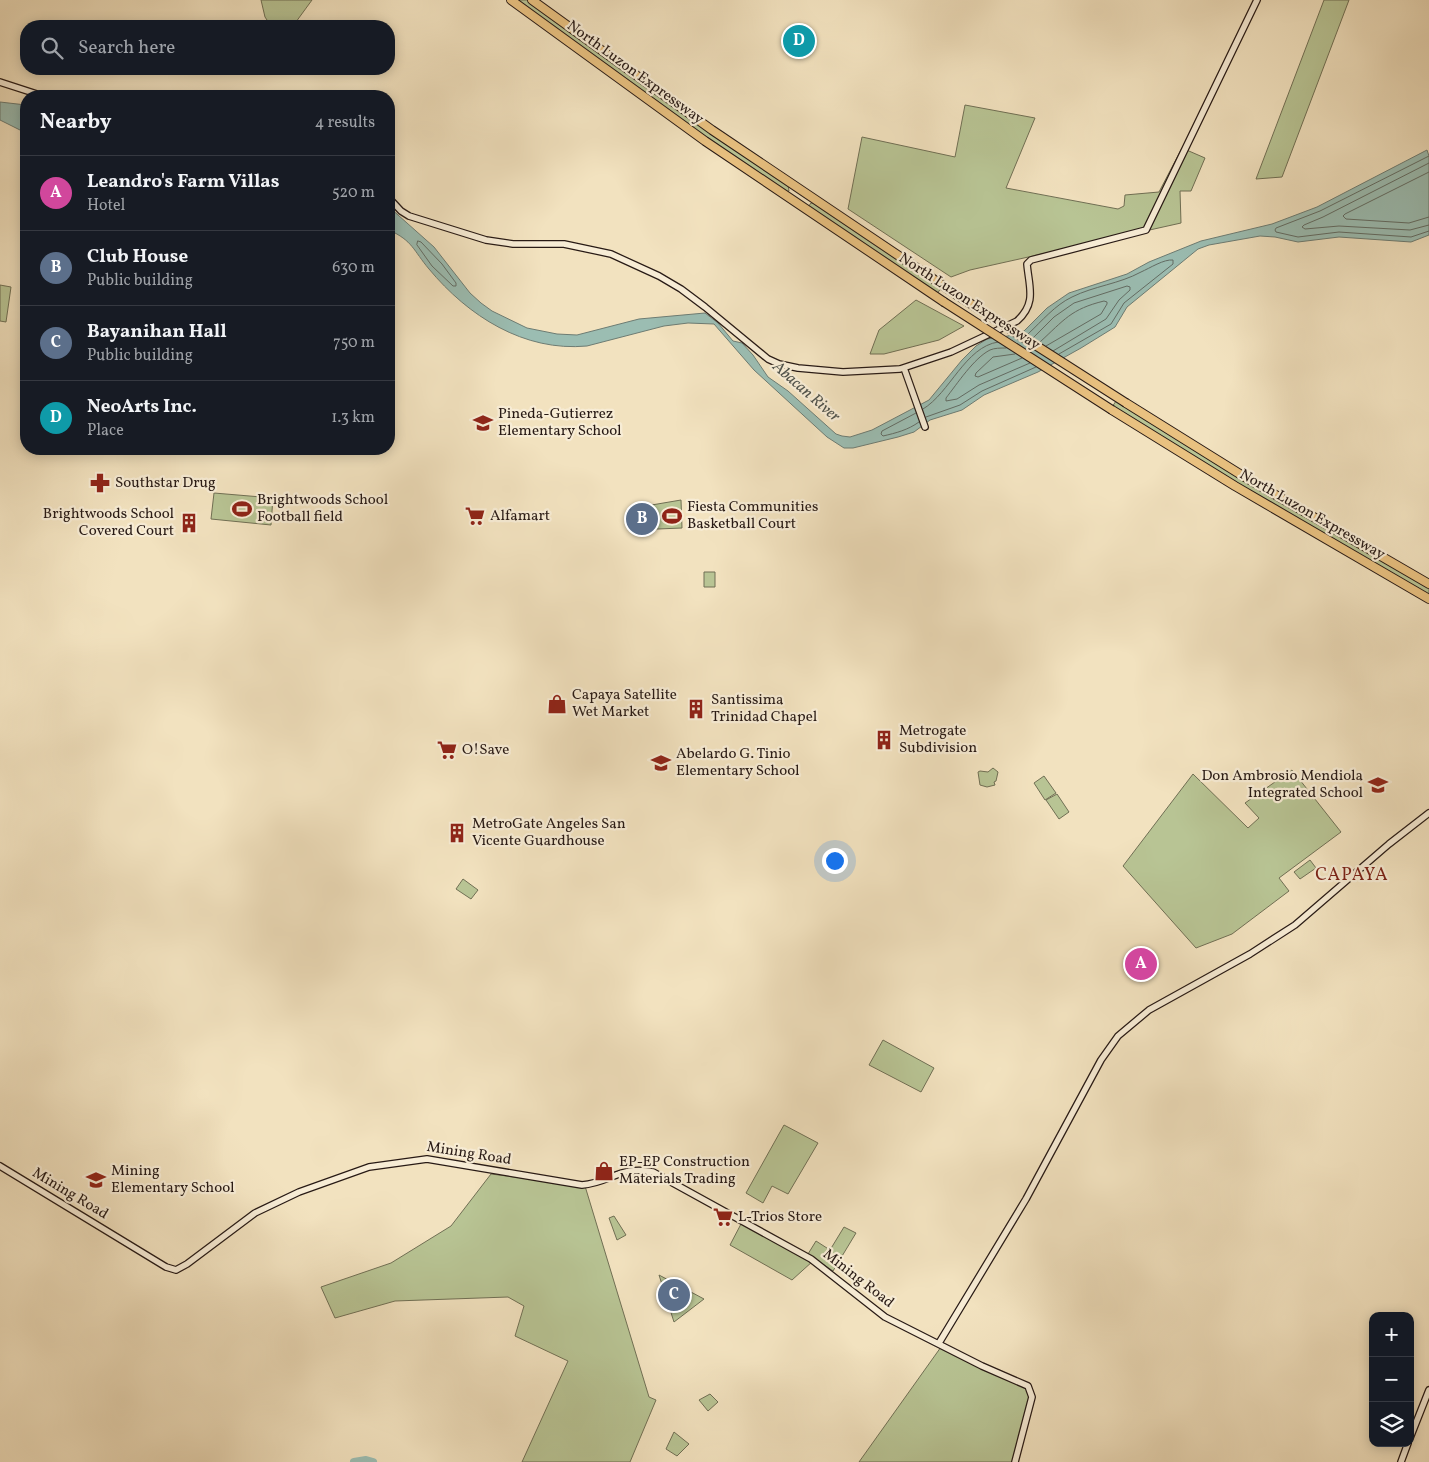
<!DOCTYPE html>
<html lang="en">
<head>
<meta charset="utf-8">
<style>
	body { margin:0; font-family:Vollkorn,serif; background:#242831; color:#f1f3f6 }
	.controls { position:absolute; right:15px; bottom:15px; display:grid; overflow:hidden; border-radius:10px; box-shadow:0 2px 12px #0003 }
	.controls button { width:45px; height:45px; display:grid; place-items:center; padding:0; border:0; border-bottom:1px solid #363941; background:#171b24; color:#f1f3f6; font:25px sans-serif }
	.you { position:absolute; left:834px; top:860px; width:18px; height:18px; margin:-12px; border:4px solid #fff; border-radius:50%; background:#1a73e8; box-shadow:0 0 0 8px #1a73e833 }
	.badge { display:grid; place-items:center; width:32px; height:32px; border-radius:50%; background:#7c3aed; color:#fff; font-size:16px; font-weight:700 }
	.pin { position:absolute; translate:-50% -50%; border:2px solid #fff; box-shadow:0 1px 5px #0006 }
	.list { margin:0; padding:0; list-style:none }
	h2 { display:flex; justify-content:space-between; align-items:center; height:65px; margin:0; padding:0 20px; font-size:21px }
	h2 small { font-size:16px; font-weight:400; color:#9ea1a6 }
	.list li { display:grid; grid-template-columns:32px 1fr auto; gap:15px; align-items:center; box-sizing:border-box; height:75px; padding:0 20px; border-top:1px solid #363941 }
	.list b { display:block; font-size:19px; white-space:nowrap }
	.list p { margin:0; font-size:16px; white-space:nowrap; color:#9ea1a6 }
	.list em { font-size:16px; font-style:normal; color:#9ea1a6 }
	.icon { flex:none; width:28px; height:28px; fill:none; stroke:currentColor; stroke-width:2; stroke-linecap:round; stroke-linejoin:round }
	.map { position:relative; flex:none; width:1429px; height:1462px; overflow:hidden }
	.search { position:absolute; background:#171b24; box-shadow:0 2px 12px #0003; left:20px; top:20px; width:375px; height:55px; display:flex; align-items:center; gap:12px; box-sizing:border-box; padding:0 18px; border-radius:20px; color:#9ea1a6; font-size:19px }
	.panel { position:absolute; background:#171b24; box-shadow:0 2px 12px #0003; left:20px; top:90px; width:375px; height:365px; border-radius:20px }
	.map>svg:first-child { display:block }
	.green { fill:#b8c494; stroke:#706f54 }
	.water { fill:#9bbdb2; stroke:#6d7c73 }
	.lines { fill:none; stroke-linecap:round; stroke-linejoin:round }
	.shore { stroke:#626c64; stroke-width:1 }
	.river { stroke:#9bbdb2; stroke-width:8 }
	.secondary-casing { stroke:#281a15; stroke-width:8 }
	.highway-casing { stroke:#281a15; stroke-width:10 }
	.secondary { stroke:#f7ecd5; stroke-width:5.5 }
	.highway { stroke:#e9c180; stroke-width:8 }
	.highway-bridge-casing { stroke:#281a15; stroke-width:10; stroke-linecap:butt }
	.highway-bridge { stroke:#e9c180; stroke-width:8 }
	.labels { text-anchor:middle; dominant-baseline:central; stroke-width:4.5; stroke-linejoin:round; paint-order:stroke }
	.street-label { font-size:15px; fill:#281a15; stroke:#f7ecd5 }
	.poi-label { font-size:15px; fill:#281a15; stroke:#f7ecd5; text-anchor:start }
	.water-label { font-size:16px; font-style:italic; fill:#50534c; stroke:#f7ecd5 }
	.quarter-label { font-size:18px; letter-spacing:1px; fill:#7a1f14; stroke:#f7ecd5 }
</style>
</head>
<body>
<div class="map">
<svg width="1429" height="1462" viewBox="0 0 1429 1462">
	<rect width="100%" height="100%" fill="#f2e2bf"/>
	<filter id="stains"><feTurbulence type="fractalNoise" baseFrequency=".004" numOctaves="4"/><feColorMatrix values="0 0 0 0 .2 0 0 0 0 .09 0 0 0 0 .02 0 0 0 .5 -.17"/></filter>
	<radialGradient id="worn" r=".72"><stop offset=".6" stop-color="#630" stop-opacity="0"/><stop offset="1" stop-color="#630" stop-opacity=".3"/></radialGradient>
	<path class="green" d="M261,0h51l-19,26h-22l-6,-9z
		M514,0h13l261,185 1,6 -4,1 -32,-21z
		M1324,0h25l-67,177 -26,2z
		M965,105l70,13 -29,70 112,21 6,-3 1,-11 34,-3 23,-44 23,10 -14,33h-11l1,32 -211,47 -19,7 -103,-68 14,-72 93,20z
		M811,203h2l128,85 -4,6 -129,-87z
		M0,285l11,2 -5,35 -6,-1z
		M916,300l48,26 -25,14 -55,14h-14l9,-24z
		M1116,401l313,186v9l-160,-94 -157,-95z
		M214,493l59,5 -2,27 -60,-6z
		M681,500l1,28 -49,2 1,-22z
		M704,572h11v15h-11z
		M993,768l5,4 -2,9 -2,1 1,3 -8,2 -7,-2 -2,-13 2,-1 8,1z
		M1292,770l49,62 -62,46 10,13 -57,43 -36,14 -73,-82 70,-92 55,54 11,-10 -14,-15z
		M1044,776l12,17 -11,7 -11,-17z
		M1057,794l12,18 -10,7 -13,-19z
		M1310,860l6,8 -16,11 -6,-7z
		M463,879l15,11 -7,9 -15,-10z
		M883,1040l51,28 -13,24 -52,-27z
		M784,1125l34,18 -30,51 -16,-8 -9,17 -17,-10z
		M491,1174l94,12 64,211 7,3 -26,62h-108l46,-101 -53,-25 9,-30 -16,-9 -113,4 -60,17 -14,-31 70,-24 60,-37z
		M614,1216l12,19 -9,5 -8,-22z
		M741,1224l72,37 -21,19 -62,-35z
		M844,1227l12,6 -23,38 -25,-17 8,-13 14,9z
		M659,1275l45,24 -30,23z
		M941,1347l84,41 3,4 1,7 -17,63h-153z
		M710,1394l8,8 -10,9 -9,-11z
		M674,1432l15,12 -12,12 -11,-7z"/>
	<path class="water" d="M0,102l26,3v28l-26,-13z
		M1427,150l2,6v79l-18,7 -72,-5 -41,5 -23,-5 -15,-1 -51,9 -11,4 -71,58 -12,20 -34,21 -43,24 -54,23 -22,15 -32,10 -16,12 -16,5 -45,11h-9l-17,-11 -73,-67 -40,-46 -26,-1 -24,3 -77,20c-63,6 -119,-30 -158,-77 -16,-19 -16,-28 -40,-39v-23l45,40 36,46 11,10 11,8 35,17 30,6 20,1 62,-16 66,-6 13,10 15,18 9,2 11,12 15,22 20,14 48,43 6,2 8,1 22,-7 57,-30 33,-40 14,-14 11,-7 21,-3 16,-5 23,-23 22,-15 58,-19 22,-12 52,-21 71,-17 45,-17z"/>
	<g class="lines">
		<path class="shore" d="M1429,156l-109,55 -44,17 -1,2 1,2 22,5 41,-5 72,5 18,-6
			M1429,163l-106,54 -19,8 -2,2 3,2 34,-3 71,4 19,-5
			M1429,172l-84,42 -2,2 3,3 63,4 20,-6
			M418,241l3,1 21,22 14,19v3h-3l-21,-20 -15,-21z
			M1028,334c14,-13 27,-29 44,-37 22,-11 47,-13 69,-25 9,-4 23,-13 32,-12v4l-49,39 -13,21 -52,30
			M1033,338l21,-21 20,-14 53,-17 3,1v3l-11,10 -13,19 -53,32
			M1040,342c24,-22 31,-33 64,-41l3,1v2l-6,10 -55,32
			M1006,348c-5,0 -12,0 -16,2 -16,8 -33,34 -44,48v3l11,-2 22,-14 51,-22
			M1015,354l-22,3 -17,16 -1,3 3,1 44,-19
			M923,409c27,-16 42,-62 75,-67
			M916,413l-34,18 -1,3 2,2c13,-3 25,-6 36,-14
			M926,417l34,-12 22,-14 54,-24"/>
		<path class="river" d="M354,1462l12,-2 7,2"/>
		<defs>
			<path id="secondary" d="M0,82l43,14
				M389,198l12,13 8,5 77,24 27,4h51l47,10 48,22 22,13 24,18 63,52 11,5 19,4 45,4 57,-3 51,-17 66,-31c20,-18 12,-34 10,-57l4,-4 115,-30 111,-230
				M904,368l21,59
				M0,1166l166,101 10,3 11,-6 68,-51 44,-21 70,-25 58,-8 155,26c28,-2 39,-20 71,-13l158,87 74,58 97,49 46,20 4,11 -17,65
				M939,1343l87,-144 75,-139 17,-24 31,-26 101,-56 45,-29 94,-81 40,-31
				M1410,1438l19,-48
				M1401,1462l7,-19"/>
			<path id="highway" d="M511,0l194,141 239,161
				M532,0l180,130 245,165
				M1126,403l117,73 186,108
				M1112,410l123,76 194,113"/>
		</defs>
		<use href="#secondary" class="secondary-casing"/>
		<use href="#highway" class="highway-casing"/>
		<use href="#secondary" class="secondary"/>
		<use href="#highway" class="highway"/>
		<defs>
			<path id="highway-bridge" d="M957,295l169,108
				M944,302l168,108"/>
		</defs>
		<use href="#highway-bridge" class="highway-bridge-casing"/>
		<use href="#highway-bridge" class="highway-bridge"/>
	</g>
	<defs>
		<symbol id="school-bare" viewBox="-9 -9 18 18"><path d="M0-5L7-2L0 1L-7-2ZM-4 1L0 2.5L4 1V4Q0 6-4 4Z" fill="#8f2418" stroke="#f7ecd5" stroke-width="2.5" paint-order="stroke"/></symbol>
		<symbol id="pharmacy-bare" viewBox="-9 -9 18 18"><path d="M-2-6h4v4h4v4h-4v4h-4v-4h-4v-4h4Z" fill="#8f2418" stroke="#f7ecd5" stroke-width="2.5" paint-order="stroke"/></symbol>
		<symbol id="stadium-bare" viewBox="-9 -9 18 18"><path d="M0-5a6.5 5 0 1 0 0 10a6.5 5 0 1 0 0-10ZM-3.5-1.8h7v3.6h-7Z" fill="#8f2418" stroke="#f7ecd5" stroke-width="2.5" paint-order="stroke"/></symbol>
		<symbol id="supermarket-bare" viewBox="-9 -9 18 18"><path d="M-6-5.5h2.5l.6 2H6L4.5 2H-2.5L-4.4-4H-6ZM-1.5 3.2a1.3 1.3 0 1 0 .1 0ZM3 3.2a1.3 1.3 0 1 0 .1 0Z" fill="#8f2418" stroke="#f7ecd5" stroke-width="2.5" paint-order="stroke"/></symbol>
		<symbol id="building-bare" viewBox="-9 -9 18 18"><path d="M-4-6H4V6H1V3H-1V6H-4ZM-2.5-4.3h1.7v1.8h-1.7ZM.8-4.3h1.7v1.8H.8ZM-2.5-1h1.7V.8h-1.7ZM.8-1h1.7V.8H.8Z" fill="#8f2418" stroke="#f7ecd5" stroke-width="2.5" paint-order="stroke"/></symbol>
		<symbol id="shop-bare" viewBox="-9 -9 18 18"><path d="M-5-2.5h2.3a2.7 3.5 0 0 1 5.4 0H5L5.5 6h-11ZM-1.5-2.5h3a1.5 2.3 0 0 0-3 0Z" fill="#8f2418" stroke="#f7ecd5" stroke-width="2.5" paint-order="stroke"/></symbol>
	</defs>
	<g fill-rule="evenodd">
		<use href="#school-bare" x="469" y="409" width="28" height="28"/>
		<use href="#pharmacy-bare" x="86" y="469" width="28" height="28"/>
		<use href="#stadium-bare" x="228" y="495" width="28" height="28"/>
		<use href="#supermarket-bare" x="461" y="502" width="28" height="28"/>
		<use href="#stadium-bare" x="658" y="502" width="28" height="28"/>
		<use href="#building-bare" x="175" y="509" width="28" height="28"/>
		<use href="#shop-bare" x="543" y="690" width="28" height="28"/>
		<use href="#building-bare" x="682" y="695" width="28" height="28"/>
		<use href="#building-bare" x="870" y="726" width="28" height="28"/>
		<use href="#supermarket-bare" x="433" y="736" width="28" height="28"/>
		<use href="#school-bare" x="647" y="749" width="28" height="28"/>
		<use href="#school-bare" x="1364" y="771" width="28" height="28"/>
		<use href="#building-bare" x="443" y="819" width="28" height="28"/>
		<use href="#shop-bare" x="590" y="1157" width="28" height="28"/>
		<use href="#school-bare" x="82" y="1166" width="28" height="28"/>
		<use href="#supermarket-bare" x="709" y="1203" width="28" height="28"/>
	</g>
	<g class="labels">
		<g class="street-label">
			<text transform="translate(635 73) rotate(36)">North Luzon Expressway</text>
			<text transform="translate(969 302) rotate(33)">North Luzon Expressway</text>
			<text transform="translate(1312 515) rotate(30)">North Luzon Expressway</text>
			<text transform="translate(469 1154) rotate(9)">Mining Road</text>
			<text transform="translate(70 1194) rotate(31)">Mining Road</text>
			<text transform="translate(858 1279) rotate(38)">Mining Road</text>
		</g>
		<g class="poi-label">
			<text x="498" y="414">Pineda-Gutierrez<tspan x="498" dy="17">Elementary School</tspan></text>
			<text x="115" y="483">Southstar Drug</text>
			<text x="257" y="500">Brightwoods School<tspan x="257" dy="17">Football field</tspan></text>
			<text x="687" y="507">Fiesta Communities<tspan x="687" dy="17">Basketball Court</tspan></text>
			<text x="174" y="514" text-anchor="end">Brightwoods School<tspan x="174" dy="17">Covered Court</tspan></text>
			<text x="490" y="516">Alfamart</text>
			<text x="572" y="695">Capaya Satellite<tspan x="572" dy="17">Wet Market</tspan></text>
			<text x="711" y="700">Santissima<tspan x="711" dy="17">Trinidad Chapel</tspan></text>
			<text x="899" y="731">Metrogate<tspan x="899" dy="17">Subdivision</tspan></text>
			<text x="462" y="750">O!Save</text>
			<text x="676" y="754">Abelardo G. Tinio<tspan x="676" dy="17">Elementary School</tspan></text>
			<text x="1363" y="776" text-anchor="end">Don Ambrosio Mendiola<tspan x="1363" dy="17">Integrated School</tspan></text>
			<text x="472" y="824">MetroGate Angeles San<tspan x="472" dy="17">Vicente Guardhouse</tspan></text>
			<text x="619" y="1162">EP-EP Construction<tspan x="619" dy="17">Materials Trading</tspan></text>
			<text x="111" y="1171">Mining<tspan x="111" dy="17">Elementary School</tspan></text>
			<text x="738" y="1217">L-Trios Store</text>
		</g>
		<g class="water-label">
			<text transform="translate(806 392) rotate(41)">Abacan River</text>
		</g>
		<g class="quarter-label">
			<text x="1352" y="875">CAPAYA</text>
		</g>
	</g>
	<rect width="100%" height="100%" filter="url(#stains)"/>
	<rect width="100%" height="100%" fill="url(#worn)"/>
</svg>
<div class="controls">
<button>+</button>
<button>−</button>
<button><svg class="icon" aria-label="layers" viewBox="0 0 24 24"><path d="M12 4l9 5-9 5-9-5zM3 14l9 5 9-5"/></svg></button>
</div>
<div class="you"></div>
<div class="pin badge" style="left:1141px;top:964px;background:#d1479c">A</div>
<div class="pin badge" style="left:642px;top:519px;background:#5c6f8a">B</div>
<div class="pin badge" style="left:674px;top:1295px;background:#5c6f8a">C</div>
<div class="pin badge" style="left:799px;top:41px;background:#0f9aa8">D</div>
<div class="search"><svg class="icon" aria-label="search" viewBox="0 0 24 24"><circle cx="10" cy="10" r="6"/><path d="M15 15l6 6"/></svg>Search here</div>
<section class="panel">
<h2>Nearby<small>4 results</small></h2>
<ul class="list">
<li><span class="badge" style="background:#d1479c">A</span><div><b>Leandro's Farm Villas</b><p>Hotel</p></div><em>520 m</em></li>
<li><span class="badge" style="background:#5c6f8a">B</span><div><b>Club House</b><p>Public building</p></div><em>630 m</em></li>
<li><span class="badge" style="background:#5c6f8a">C</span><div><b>Bayanihan Hall</b><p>Public building</p></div><em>750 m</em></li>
<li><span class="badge" style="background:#0f9aa8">D</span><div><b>NeoArts Inc.</b><p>Place</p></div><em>1.3 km</em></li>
</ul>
</section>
</div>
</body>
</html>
